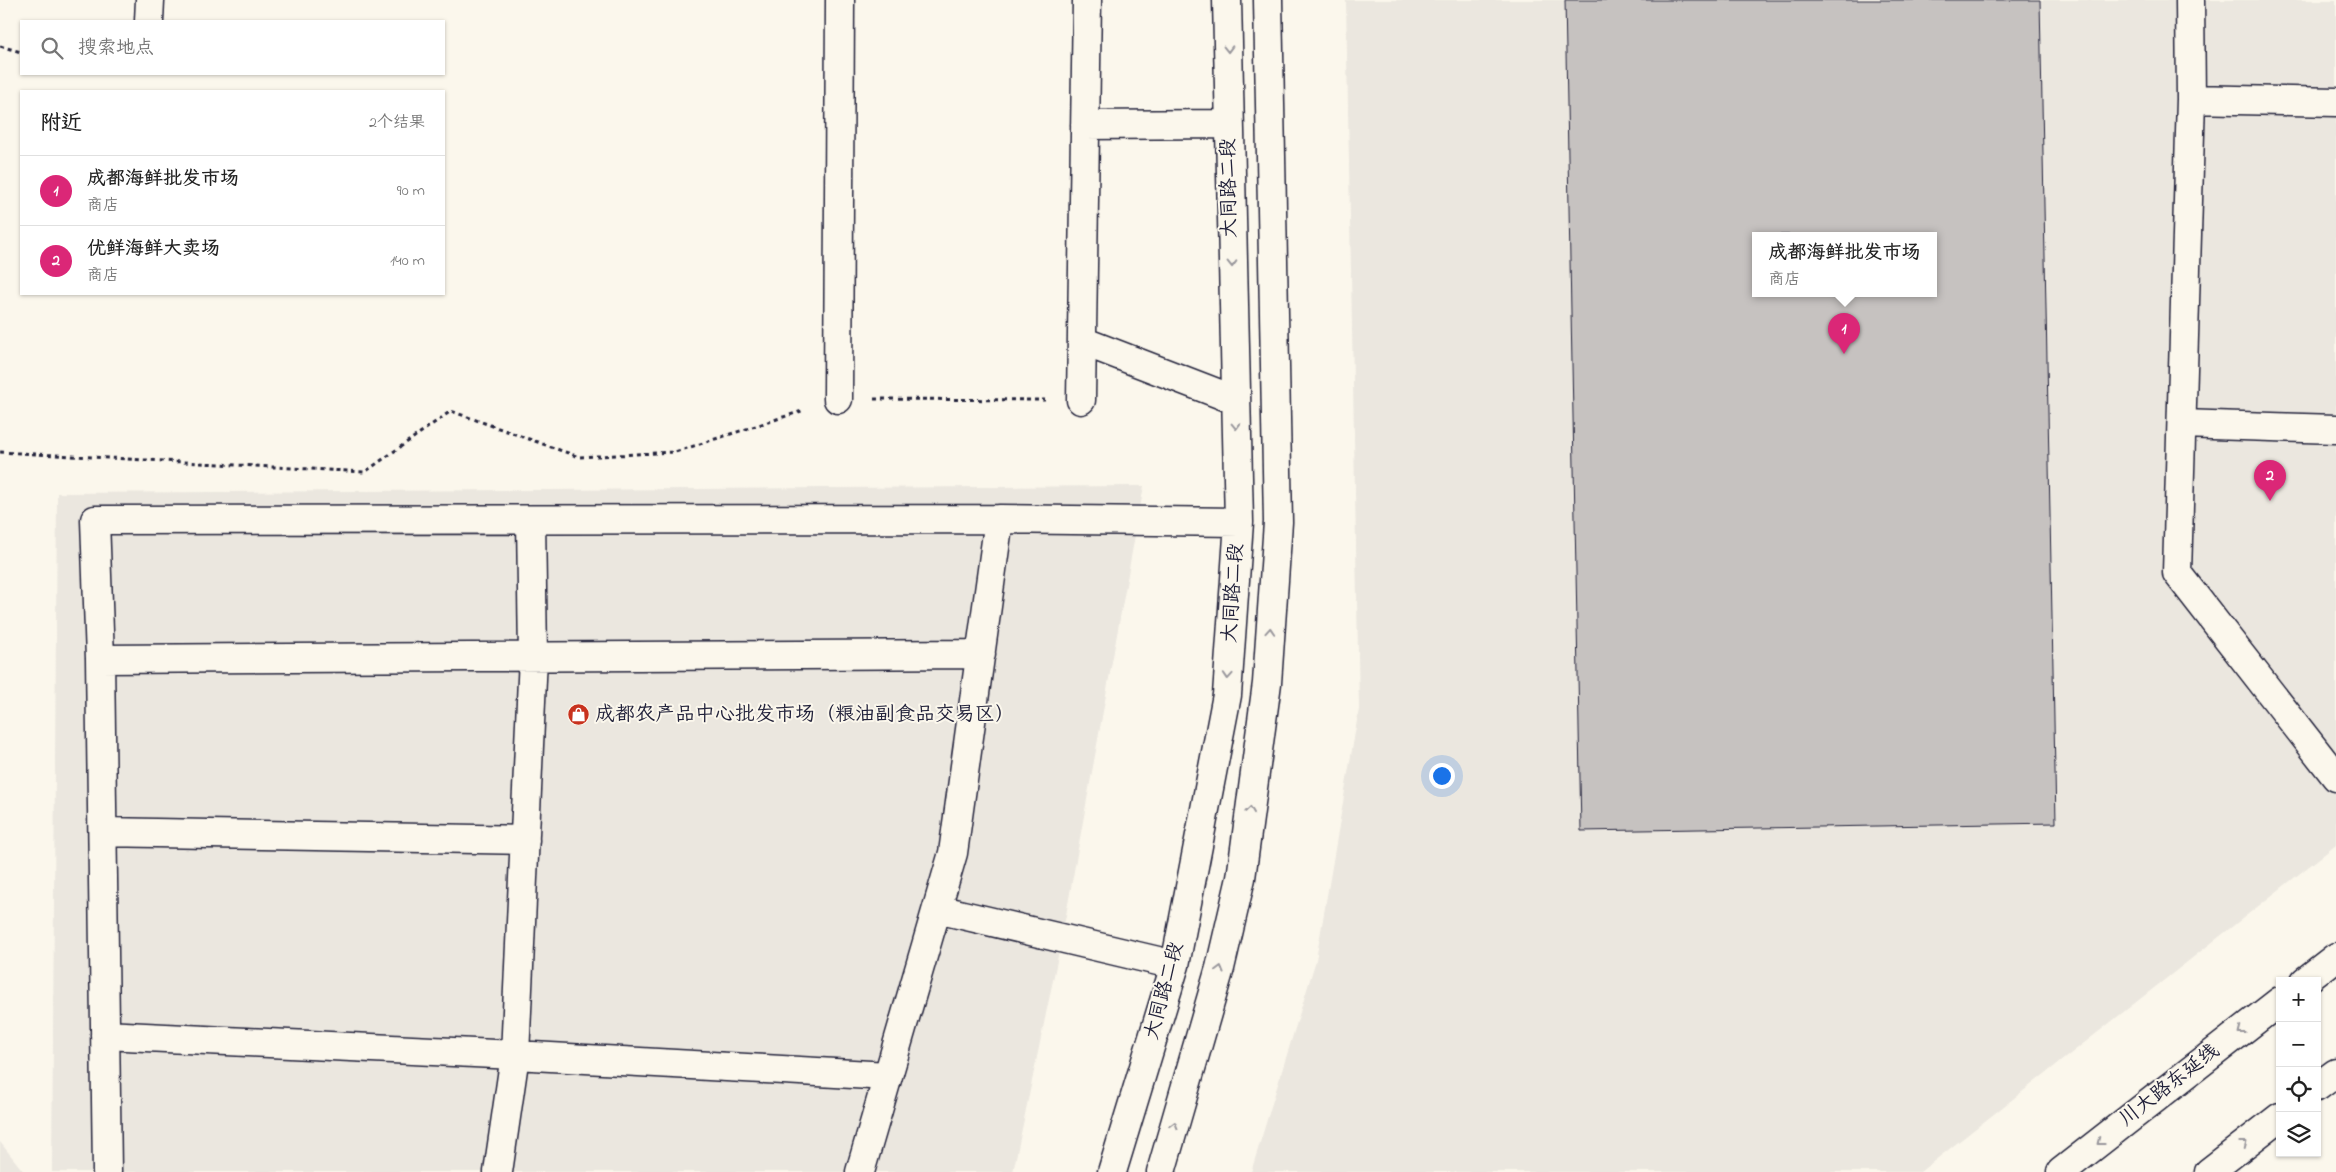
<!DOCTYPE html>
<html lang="zh">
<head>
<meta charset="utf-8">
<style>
	body { margin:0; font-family:"Indie Flower","LXGW WenKai TC",sans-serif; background:#f2f2f2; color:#222 }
	.controls { position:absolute; right:15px; bottom:15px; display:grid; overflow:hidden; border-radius:0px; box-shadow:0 1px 4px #0004 }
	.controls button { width:45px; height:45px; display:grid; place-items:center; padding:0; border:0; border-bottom:1px solid #e0e0e0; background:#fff; color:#222; font:25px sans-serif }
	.you { position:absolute; left:1441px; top:775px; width:18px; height:18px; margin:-12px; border:4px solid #fff; border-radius:50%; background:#1a73e8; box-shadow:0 0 0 8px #1a73e833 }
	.badge { display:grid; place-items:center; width:32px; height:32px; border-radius:50%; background:#db2777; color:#fff; font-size:16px; font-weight:700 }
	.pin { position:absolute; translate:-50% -41px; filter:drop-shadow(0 1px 2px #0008) }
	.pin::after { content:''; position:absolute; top:26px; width:18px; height:15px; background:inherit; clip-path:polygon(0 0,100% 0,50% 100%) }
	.popup { position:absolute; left:1752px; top:232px; width:185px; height:65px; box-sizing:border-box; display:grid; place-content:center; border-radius:0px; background:#fff; filter:drop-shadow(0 1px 4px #0005); font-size:16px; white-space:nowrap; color:#767676 }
	.popup b { font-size:19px; color:#222 }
	.popup::after { content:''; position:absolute; left:50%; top:100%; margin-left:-10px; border:10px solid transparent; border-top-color:#fff }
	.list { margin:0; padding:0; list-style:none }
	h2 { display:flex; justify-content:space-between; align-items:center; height:65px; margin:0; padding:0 20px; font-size:21px }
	h2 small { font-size:16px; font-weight:400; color:#767676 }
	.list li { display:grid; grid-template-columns:32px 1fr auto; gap:15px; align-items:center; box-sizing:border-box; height:70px; padding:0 20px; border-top:1px solid #e0e0e0 }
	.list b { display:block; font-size:19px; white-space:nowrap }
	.list p { margin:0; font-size:16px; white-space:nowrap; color:#767676 }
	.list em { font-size:16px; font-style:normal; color:#767676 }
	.icon { flex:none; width:28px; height:28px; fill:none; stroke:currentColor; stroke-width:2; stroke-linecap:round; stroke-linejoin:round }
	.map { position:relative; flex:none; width:2336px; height:1172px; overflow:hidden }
	.search { position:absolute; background:#fff; box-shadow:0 1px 4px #0004; left:20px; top:20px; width:425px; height:55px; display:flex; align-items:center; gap:12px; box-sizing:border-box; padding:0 18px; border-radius:0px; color:#767676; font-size:19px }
	.panel { position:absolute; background:#fff; box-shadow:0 1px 4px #0004; left:20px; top:90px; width:425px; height:205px; border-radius:0px }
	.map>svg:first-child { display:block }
	.built { fill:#ebe7df; fill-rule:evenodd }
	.building { fill:#c6c2c0; stroke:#22223b; fill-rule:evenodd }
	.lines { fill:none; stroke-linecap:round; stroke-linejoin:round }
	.minor-casing { stroke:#22223b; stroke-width:31 }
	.major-casing { stroke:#22223b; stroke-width:31 }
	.path { stroke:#22223b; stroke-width:3; stroke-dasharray:4 4; stroke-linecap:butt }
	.minor { stroke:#fbf7ec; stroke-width:28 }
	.major { stroke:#fbf7ec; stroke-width:28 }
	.oneway { stroke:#99979c }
	.labels { text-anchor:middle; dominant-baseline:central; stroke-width:4; stroke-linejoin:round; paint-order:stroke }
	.street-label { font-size:20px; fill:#22223b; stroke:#fbf7ec }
	.poi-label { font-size:20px; fill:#22223b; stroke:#fbf7ec; text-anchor:start }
</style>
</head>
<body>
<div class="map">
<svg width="2336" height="1172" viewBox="0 0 2336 1172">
	<rect width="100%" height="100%" fill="#fbf7ec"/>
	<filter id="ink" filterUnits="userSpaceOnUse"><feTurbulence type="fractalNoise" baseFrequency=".02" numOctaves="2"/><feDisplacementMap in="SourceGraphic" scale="10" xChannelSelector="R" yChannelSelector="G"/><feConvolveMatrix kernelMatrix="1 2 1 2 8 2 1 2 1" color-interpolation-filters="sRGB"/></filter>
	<g filter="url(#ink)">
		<path class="built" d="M1346,0h990v845l-416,327h-669l65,-212 43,-251zM1755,235h178v58h-178z
			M1144,486l-82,451 -49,235h-961l5,-679z
			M0,1142l24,30h-24z"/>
		<path class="building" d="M1565,0h475l16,823 -475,8zM1755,235h178v58h-178z"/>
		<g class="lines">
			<defs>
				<path id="minor" d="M2190,0l1,99 -14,474 159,204
					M149,21l1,-21
					M2191,99l145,3
					M1085,125l144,-1
					M1082,341l153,59
					M838,399l2,-399
					M1081,400l6,-400
					M2182,424l154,5
					M100,659l-5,-139 904,-1
					M103,832l422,8
					M937,909l238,56
					M105,1035l410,20 373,21
					M107,1172l-7,-513 881,-5
					M498,1172l17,-117 18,-398 -2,-137
					M860,1172l93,-319 46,-334 240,3
					M1112,1172l63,-207 52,-270 12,-173 -12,-522
					M1161,1172l59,-204 21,-90 26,-195 11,-161 -10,-522"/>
				<path id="major" d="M2305,981l31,-24
					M2317,1087l19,-14
					M2061,1172l219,-171
					M2209,1172l71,-55"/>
			</defs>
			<use href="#minor" class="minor-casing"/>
			<use href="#major" class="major-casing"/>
			<path class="path" d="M0,46l21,6
				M874,399l171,1
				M0,452l365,20 86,-61 128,46 96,-5 130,-42"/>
			<use href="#minor" class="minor"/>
			<use href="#major" class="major"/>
		</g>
		<defs><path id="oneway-chevron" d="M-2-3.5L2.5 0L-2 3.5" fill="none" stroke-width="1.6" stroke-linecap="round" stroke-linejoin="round" transform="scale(1.25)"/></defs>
		<g class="oneway">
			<use href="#oneway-chevron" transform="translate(1228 49) rotate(89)"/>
			<use href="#oneway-chevron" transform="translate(1232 264) rotate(89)"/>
			<use href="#oneway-chevron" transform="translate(1236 426) rotate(88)"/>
			<use href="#oneway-chevron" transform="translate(1270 631) rotate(-86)"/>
			<use href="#oneway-chevron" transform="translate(1228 676) rotate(94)"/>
			<use href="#oneway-chevron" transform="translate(1250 810) rotate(-82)"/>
			<use href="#oneway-chevron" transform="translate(1220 969) rotate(-75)"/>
			<use href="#oneway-chevron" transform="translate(2241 1031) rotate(142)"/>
			<use href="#oneway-chevron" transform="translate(1174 1125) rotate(-74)"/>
			<use href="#oneway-chevron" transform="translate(2100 1142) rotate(142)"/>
			<use href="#oneway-chevron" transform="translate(2244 1144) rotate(-38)"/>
		</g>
	</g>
	<defs>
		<symbol id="shop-disc" viewBox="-11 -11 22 22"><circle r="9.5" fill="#c8321e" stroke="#fbf7ec"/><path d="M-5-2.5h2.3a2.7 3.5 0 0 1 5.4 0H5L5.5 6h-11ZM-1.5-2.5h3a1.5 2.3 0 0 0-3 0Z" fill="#fff"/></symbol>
	</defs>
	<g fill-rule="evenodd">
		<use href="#shop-disc" x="566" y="702" width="25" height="25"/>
	</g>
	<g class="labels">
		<g class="street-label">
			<text transform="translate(1230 188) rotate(-91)">大同路二段</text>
			<text transform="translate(1234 593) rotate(-86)">大同路二段</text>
			<text transform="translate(1165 991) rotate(-75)">大同路二段</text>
			<text transform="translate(2170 1086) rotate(-38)">川大路东延线</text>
		</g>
		<g class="poi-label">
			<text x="595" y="715">成都农产品中心批发市场（粮油副食品交易区）</text>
		</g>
	</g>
</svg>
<div class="controls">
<button>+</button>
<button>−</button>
<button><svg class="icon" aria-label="locate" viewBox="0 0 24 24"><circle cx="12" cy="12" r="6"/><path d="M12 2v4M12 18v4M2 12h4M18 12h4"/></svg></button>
<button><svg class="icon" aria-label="layers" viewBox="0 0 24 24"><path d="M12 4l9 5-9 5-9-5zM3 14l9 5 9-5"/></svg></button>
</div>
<div class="you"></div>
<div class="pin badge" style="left:1844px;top:354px">1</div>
<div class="popup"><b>成都海鲜批发市场</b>商店</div>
<div class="pin badge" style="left:2270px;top:501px">2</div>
<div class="search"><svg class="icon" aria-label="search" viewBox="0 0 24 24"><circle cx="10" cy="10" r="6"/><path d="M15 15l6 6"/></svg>搜索地点</div>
<section class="panel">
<h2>附近<small>2个结果</small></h2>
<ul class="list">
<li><span class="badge">1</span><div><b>成都海鲜批发市场</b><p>商店</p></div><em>90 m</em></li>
<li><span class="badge">2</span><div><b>优鲜海鲜大卖场</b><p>商店</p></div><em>140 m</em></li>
</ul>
</section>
</div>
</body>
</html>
